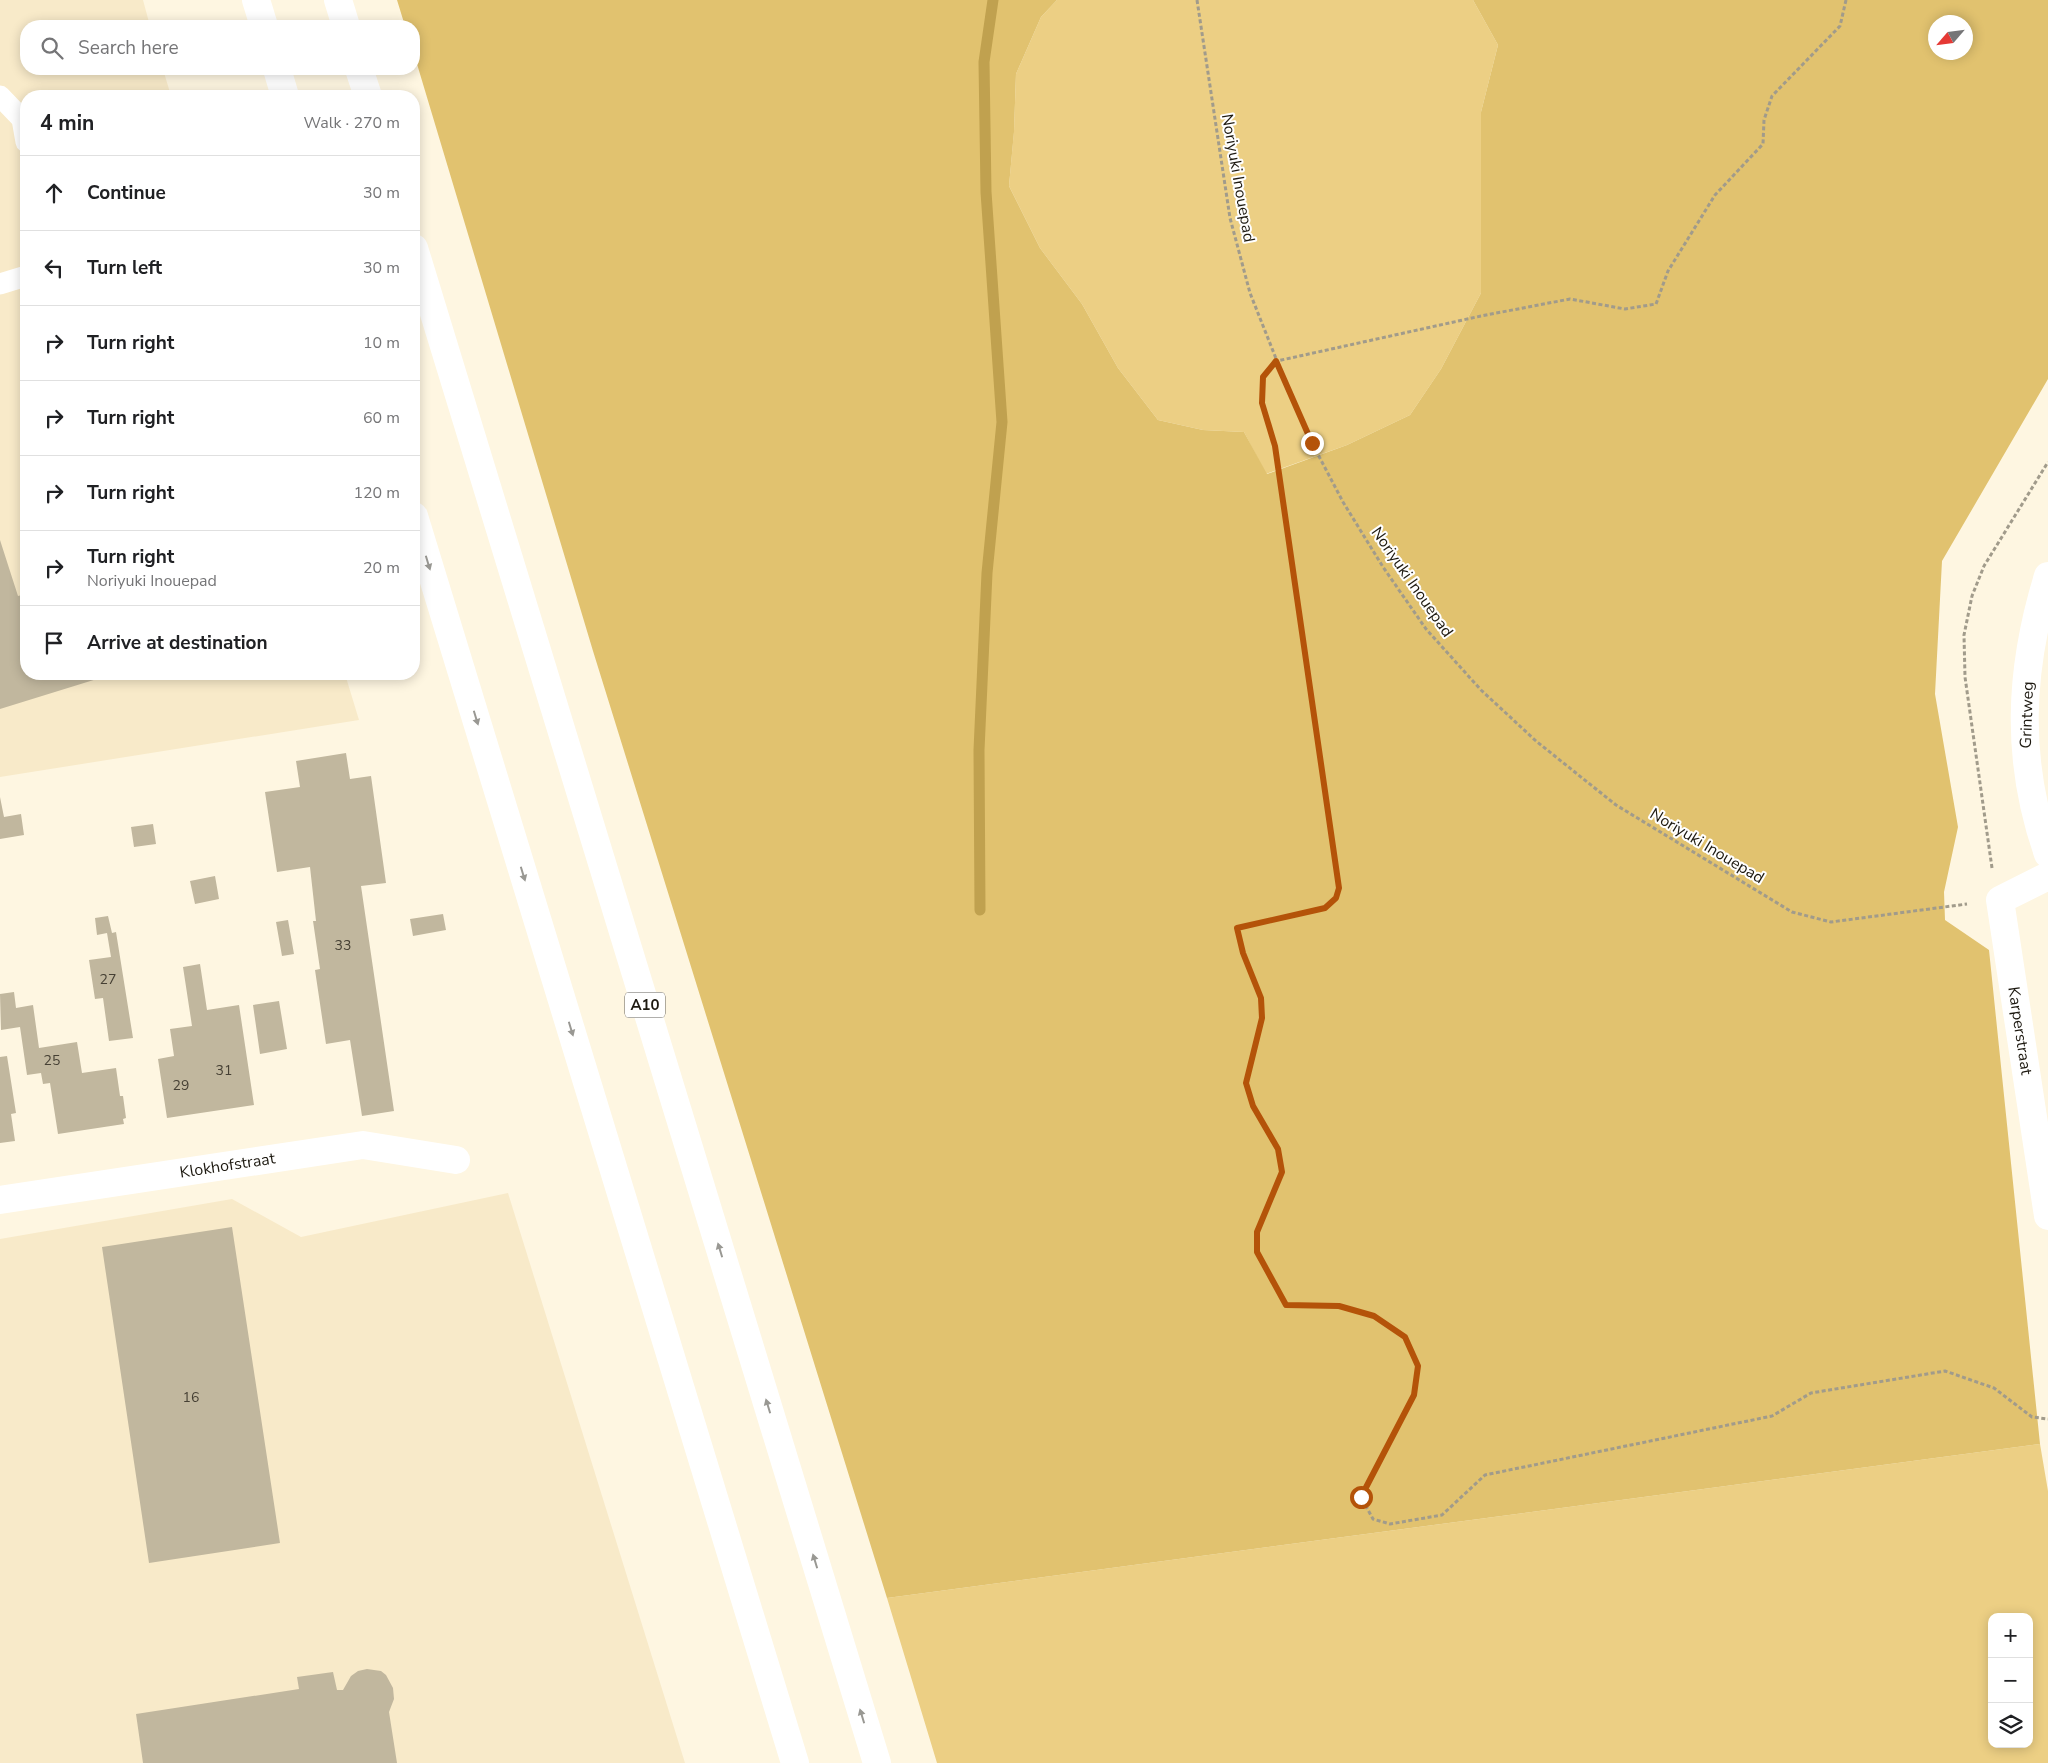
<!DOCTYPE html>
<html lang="en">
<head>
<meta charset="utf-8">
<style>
	body { margin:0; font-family:"Nunito Sans",sans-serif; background:#f6f6f6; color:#202124 }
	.controls { position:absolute; right:15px; bottom:15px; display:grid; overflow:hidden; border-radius:10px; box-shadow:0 2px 12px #0003 }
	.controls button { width:45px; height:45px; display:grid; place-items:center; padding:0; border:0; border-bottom:1px solid #e0e0e0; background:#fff; color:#202124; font:25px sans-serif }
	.compass { position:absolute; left:1928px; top:15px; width:45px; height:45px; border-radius:50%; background:#fff; box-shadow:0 2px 12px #0003; rotate:242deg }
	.stop { position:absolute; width:15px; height:15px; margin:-11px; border:4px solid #b45309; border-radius:50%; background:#fff }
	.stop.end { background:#b45309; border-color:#fff; box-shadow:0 1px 5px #0008 }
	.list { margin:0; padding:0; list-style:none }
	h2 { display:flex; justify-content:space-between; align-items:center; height:65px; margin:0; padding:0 20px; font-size:21px }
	h2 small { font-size:16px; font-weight:400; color:#757577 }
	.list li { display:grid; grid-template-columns:32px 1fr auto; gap:15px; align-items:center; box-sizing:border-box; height:75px; padding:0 20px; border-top:1px solid #e0e0e0 }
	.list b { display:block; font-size:19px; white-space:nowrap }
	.list p { margin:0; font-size:16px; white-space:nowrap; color:#757577 }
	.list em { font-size:16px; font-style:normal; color:#757577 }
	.icon { flex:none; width:28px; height:28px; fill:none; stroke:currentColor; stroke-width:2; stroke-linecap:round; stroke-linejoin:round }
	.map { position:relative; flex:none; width:2048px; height:1763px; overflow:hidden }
	.search { position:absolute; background:#fff; box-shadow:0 2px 12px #0003; left:20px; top:20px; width:400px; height:55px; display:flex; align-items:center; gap:12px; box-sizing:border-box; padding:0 18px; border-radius:20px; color:#757577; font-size:19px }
	.panel { position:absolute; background:#fff; box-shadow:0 2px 12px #0003; left:20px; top:90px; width:400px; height:590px; border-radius:20px }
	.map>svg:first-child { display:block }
	.built { fill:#f8eac9 }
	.green { fill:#eccf84; fill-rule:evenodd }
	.forest { fill:#e1c26f; fill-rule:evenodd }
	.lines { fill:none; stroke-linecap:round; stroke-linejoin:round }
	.stream { stroke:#c0a14f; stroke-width:11 }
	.building { fill:#c1b79e }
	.path { stroke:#a19b8b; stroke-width:3; stroke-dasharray:4 2.5; stroke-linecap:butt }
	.lane { stroke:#fff; stroke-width:21 }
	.street { stroke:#fff; stroke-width:28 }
	.secondary { stroke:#fff; stroke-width:28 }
	.highway { stroke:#fff; stroke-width:28 }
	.oneway { fill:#999893 }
	.route { stroke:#b45309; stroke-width:6 }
	.labels { text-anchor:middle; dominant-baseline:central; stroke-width:4; stroke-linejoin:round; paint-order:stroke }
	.number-label { font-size:14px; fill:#464034 }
	.shield { fill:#fff; stroke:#615e58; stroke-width:1 }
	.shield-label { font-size:15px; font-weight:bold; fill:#1d1910 }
	.street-label { font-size:16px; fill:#1d1910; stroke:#fff }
</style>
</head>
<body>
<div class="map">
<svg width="2048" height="1763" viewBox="0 0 2048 1763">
	<rect width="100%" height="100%" fill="#fef6e1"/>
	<path class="built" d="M0,0h143l7,26h-124v43h137l8,27h-145v578h319l14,46 -359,57z
		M508,1193l177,570h-685v-524l232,-40 69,38z"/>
	<path class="green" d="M1057,0h416l25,45 -17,67v181l-40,76 -31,46 -63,30 -81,29 -22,-42 -41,-2 -45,-10 -40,-52 -36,-64 -42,-56 -31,-62 5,-55 2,-57 25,-57z
		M2040,1444l8,47v272h-1111l-50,-165zM1992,1617h37v127h-37z"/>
	<path class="forest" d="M397,0h660l-16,17 -25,57 -2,58 -5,54 31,62 42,56 36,64 40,52 45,10 41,2 23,42 80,-29 63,-30 31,-46 40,-76v-181l17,-67 -25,-45h575v379l-106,182 -7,133 23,133 -14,65 1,28 44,30 51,494 -1153,154 -294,-947 -179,-597v-28h-9zM1936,22h30v30h-30z"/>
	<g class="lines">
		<path class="stream" d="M980,910l-1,-160 8,-177 15,-151 -16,-230 -2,-130 9,-62"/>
	</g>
	<path class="building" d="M0,540l18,56 8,-2v80h87l-113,35z
		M346,753l4,26 21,-3 15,107 -25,3 33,225 -32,5 -12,-76 -24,4 -11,-74 5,-1 -7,-48h3l-6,-54 -33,5 -12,-80 35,-5 -4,-26z
		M0,797l4,20 17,-3 3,21 -24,4z
		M153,824l3,20 -22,3 -3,-20z
		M215,876l4,23 -24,5 -5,-23z
		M443,914l3,16 -33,6 -3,-17z
		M108,916l4,17 4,-1 17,106 -24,3 -6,-43 -8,1 -6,-39 22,-3 -4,-24 -10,2 -2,-17z
		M288,920l6,34 -12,2 -6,-34z
		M200,964l7,46 32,-5 15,100 -87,13 -9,-59 16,-3 -4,-27 22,-3 -9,-59z
		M14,992l2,16 17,-3 6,43 38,-6 5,31 34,-5 4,28h3l3,22 -3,1 1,5 -66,10 -8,-51 -7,1 -2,-11 -14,2 -7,-48 -19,3 -1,-36z
		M279,1001l8,48 -27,5 -7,-49z
		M7,1056l9,57 -5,1 4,27 -15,2v-86z
		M232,1227l48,316 -131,20 -47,-316z
		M367,1669l14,2 5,4 7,13 1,11 -5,13 8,51h-254l-7,-49 163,-25 -2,-12 36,-5 4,18h6l8,-14 7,-5z"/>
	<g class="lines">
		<path class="path" d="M1197,0l33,218 20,75 27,68 35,82 31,59 40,65 43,62 55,61 55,51 80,64 176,107 39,10 136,-18
			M1846,0l-6,26 -68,70 -8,24 -1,24 -48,51 -47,76 -12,33 -31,5 -55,-10 -89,17 -204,45 -14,16 -1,26 13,43 64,442 -3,11 -11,9 -88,20 6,25 18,45 1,20 -16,65 7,23 25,43 4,23 -25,60v20l29,53 53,1 35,10 31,21 13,29 -4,29 -53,102 12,22 17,5 52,-9 43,-40 287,-59 39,-23 134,-22 49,17 38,29 16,2
			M1992,868l-27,-191 -1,-42 8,-39 12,-30 64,-104"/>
		<path class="lane" d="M0,96l22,23 4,23
			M0,284l26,-8"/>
		<g class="street">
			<path id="s1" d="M2048,876l-48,24 48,316"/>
			<path id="s2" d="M0,1200l363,-55 93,15"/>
		</g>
		<path class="secondary" d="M2048,576c-29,94 -33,184 0,278"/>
		<path class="highway" d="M256,0l8,26
			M338,0l8,26
			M277,69l8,27
			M359,69l9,27
			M414,248l463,1515
			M414,516l381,1247"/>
	</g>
	<defs><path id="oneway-solid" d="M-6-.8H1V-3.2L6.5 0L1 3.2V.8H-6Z" transform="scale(1.25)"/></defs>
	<g class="oneway">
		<use href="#oneway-solid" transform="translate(428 563) rotate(73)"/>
		<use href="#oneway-solid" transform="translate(476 718) rotate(73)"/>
		<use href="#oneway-solid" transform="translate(523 874) rotate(73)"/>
		<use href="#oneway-solid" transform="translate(571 1029) rotate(73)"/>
		<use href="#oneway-solid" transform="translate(720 1250) rotate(-107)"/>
		<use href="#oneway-solid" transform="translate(768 1406) rotate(-107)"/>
		<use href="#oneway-solid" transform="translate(815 1561) rotate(-107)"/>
		<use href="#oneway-solid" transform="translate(862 1716) rotate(-107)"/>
	</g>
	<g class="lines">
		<path class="route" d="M1312,443l-36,-82 -13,16 -1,26 13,43 64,442 -3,10 -11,10 -88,20 6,25 18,45 1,20 -16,65 7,23 25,43 4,23 -25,60v20l29,53 53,1 35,10 31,21 13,29 -4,29 -53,102"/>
	</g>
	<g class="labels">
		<g class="number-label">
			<text x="343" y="945">33</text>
			<text x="108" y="979">27</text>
			<text x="52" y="1060">25</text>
			<text x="224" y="1070">31</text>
			<text x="181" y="1085">29</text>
			<text x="191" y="1397">16</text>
		</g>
		<rect class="shield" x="625" y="992.5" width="40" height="25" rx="4"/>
		<g class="shield-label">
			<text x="645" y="1005">A10</text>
		</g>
		<g class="street-label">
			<text transform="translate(1238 178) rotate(80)">Noriyuki Inouepad</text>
			<text transform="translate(1412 582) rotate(55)">Noriyuki Inouepad</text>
			<text transform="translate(2027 715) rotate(-88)">Grintweg</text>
			<text transform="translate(1707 846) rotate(31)">Noriyuki Inouepad</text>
			<text stroke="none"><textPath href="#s1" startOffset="186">Karperstraat</textPath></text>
			<text stroke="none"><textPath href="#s2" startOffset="230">Klokhofstraat</textPath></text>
		</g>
	</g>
</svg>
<div class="controls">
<button>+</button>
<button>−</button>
<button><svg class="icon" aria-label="layers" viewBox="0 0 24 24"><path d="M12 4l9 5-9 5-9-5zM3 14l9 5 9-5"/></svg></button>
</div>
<svg class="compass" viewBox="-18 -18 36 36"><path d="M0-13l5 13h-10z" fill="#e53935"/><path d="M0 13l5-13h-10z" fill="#757577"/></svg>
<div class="stop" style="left:1361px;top:1497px"></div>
<div class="stop end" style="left:1312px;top:443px"></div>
<div class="search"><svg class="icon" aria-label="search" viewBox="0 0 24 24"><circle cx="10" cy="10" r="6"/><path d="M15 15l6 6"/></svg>Search here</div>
<section class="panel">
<h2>4 min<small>Walk · 270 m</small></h2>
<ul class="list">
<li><svg class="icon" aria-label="ahead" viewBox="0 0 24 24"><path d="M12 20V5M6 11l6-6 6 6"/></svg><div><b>Continue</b></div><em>30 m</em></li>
<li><svg class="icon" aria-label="left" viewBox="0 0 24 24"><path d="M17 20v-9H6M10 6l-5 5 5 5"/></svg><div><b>Turn left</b></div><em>30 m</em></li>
<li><svg class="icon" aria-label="right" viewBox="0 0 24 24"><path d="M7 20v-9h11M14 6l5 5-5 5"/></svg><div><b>Turn right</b></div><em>10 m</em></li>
<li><svg class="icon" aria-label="right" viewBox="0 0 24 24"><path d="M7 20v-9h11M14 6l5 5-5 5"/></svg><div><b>Turn right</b></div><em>60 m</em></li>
<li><svg class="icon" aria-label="right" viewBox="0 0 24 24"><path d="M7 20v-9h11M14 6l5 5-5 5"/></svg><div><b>Turn right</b></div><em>120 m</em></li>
<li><svg class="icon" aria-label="right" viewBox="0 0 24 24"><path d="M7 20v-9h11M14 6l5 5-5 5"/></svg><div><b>Turn right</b><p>Noriyuki Inouepad</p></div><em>20 m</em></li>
<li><svg class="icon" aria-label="arrive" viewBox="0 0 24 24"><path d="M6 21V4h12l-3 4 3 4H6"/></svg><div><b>Arrive at destination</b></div></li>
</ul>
</section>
</div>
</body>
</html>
